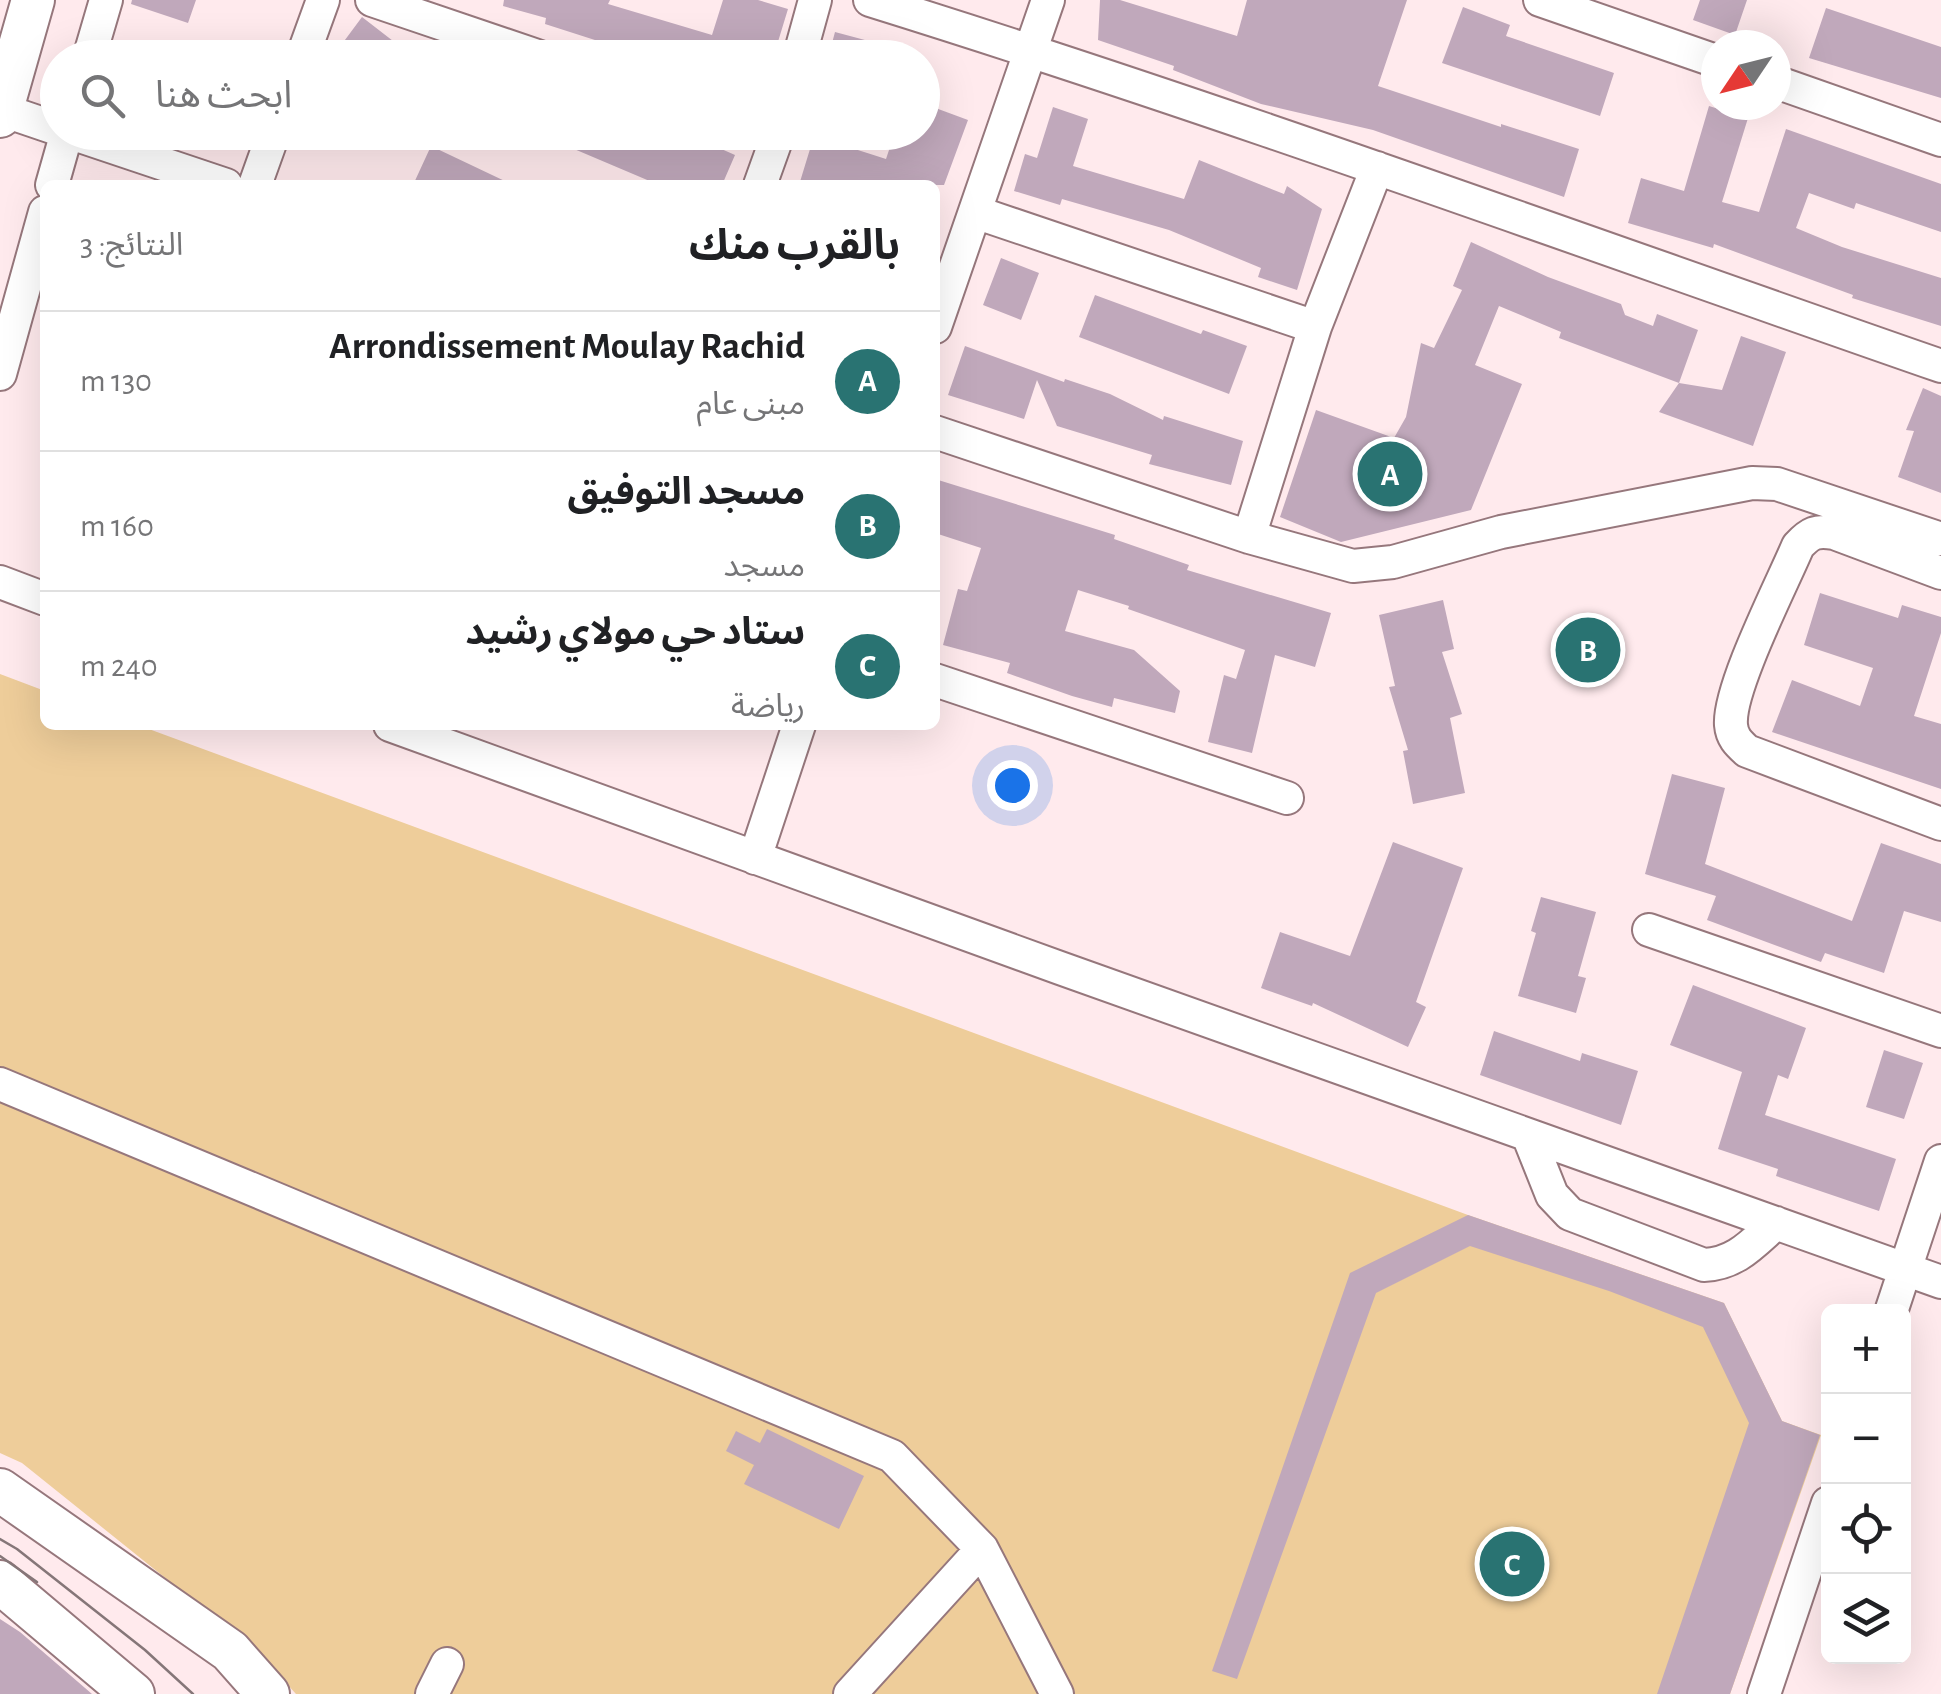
<!DOCTYPE html>
<html lang="ar">
<head>
<meta charset="utf-8">
<style>
	body { margin:0; font-family:"Alegreya Sans","Noto Sans Arabic",sans-serif; background:#f2f2f2; color:#202124; direction:rtl }
	.controls { position:absolute; right:30px; bottom:30px; display:grid; overflow:hidden; border-radius:15px; box-shadow:0 10px 40px #0002 }
	.controls button { width:90px; height:90px; display:grid; place-items:center; padding:0; border:0; border-bottom:2px solid #e0e0e0; background:#fff; color:#202124; font:50px sans-serif }
	.compass { position:absolute; left:1701px; top:30px; width:90px; height:90px; border-radius:50%; background:#fff; box-shadow:0 10px 40px #0002; rotate:235deg }
	.you { position:absolute; left:1012px; top:785px; width:35px; height:35px; margin:-25px; border:8px solid #fff; border-radius:50%; background:#1a73e8; box-shadow:0 0 0 15px #1a73e833 }
	.badge { display:grid; place-items:center; width:65px; height:65px; border-radius:50%; background:#297372; color:#fff; font-size:32px; font-weight:700 }
	.pin { position:absolute; translate:-50% -50%; border:5px solid #fff; box-shadow:0 2px 10px #0006 }
	.list { margin:0; padding:0; list-style:none }
	h2 { display:flex; justify-content:space-between; align-items:center; height:130px; margin:0; padding:0 40px; font-size:42px }
	h2 small { font-size:32px; font-weight:400; color:#757577 }
	.list li { display:grid; grid-template-columns:65px 1fr auto; gap:30px; align-items:center; box-sizing:border-box; height:140px; padding:0 40px; border-top:2px solid #e0e0e0 }
	.list b { display:block; font-size:38px; white-space:nowrap }
	.list p { margin:0; font-size:32px; white-space:nowrap; color:#757577 }
	.list em { font-size:32px; font-style:normal; color:#757577 }
	.icon { flex:none; width:55px; height:55px; fill:none; stroke:currentColor; stroke-width:2; stroke-linecap:round; stroke-linejoin:round }
	.map { position:relative; flex:none; width:1941px; height:1694px; overflow:hidden; direction:ltr }
	.search { position:absolute; background:#fff; box-shadow:0 10px 40px #0002; left:40px; top:40px; width:900px; height:110px; display:flex; align-items:center; gap:25px; box-sizing:border-box; padding:0 35px; border-radius:55px; color:#757577; font-size:38px }
	.panel { position:absolute; background:#fff; box-shadow:0 10px 40px #0002; left:40px; top:180px; width:900px; height:550px; border-radius:15px; direction:rtl }
	.map>svg:first-child { display:block }
	.green { fill:#eecd9a }
	.building { fill:#c0a8bb }
	.lines { fill:none; stroke-linecap:round; stroke-linejoin:round }
	.minor-casing { stroke:#96777c; stroke-width:36 }
	.major-casing { stroke:#96777c; stroke-width:46 }
	.minor { stroke:#fff; stroke-width:32 }
	.major { stroke:#fff; stroke-width:42 }
	.tram { stroke:#857678; stroke-width:2.5 }
</style>
</head>
<body>
<div class="map">
<svg width="1941" height="1694" viewBox="0 0 1941 1694">
	<rect width="100%" height="100%" fill="#ffeaed"/>
	<path class="green" d="M0,674l45,17v34h93l1330,490 256,88 58,118 39,14 -91,259h-1434l-36,-40 -238,-191 -22,-10z"/>
	<path class="building" d="M132,0h64l-8,23 -57,-19z
		M504,0h106l-2,4 104,31 11,-35h35l30,9 -15,49h-122l-106,-34 1,-6 -43,-12z
		M1100,0h20l117,36 10,-36h160l-29,86 123,41v-3l78,25 -15,48 -191,-67 -112,-26 -88,-34 1,-4 -76,-26z
		M1700,0h47l-12,35 -42,-15z
		M1463,7l47,18 -4,11 108,37 -14,43 -158,-53z
		M1826,8l115,39v51l-132,-40z
		M362,17l53,41h-63l-13,-10z
		M835,32l71,19 -1,7h-77z
		M922,103l46,17 -24,65h-145l15,-49 72,23 9,-27h27z
		M1709,106l39,12 -26,84 37,10 27,-83 155,55v48l-85,-29 -2,6 -45,-16 -13,35 46,19 99,31v48l-89,-28 1,-3 -139,-51 -1,4 -85,-25 13,-45 43,13z
		M1053,107l35,12 -15,47 111,33 15,-39 85,34 3,-8 35,23 -25,81 -39,-13 3,-9 -92,-38 -107,-31 -2,6 -46,-14 11,-37 12,4z
		M534,132h149l52,23 -13,30h-63z
		M431,146l82,39h-100z
		M1471,242l77,35 73,27 4,11 28,11 4,-12 41,16 -19,53 -120,-45 2,-6 -62,-26 -24,59 47,19 -51,126 -130,32 -61,-25 36,-107 78,28 12,-21 15,-74 13,5 28,-58 -9,-4z
		M1001,258l38,15 -18,47 -38,-15z
		M1095,295l106,39 2,-4 44,16 -18,48 -150,-57z
		M1741,336l45,16 -33,94 -94,-34 20,-29 43,7z
		M965,346l99,36 1,-3 45,15 53,26 1,-4 79,25 -12,44 -82,-21 3,-9 -95,-29 -20,-46 -13,39 -76,-24z
		M1923,388l18,8v97l-43,-16 16,-46 -8,-1z
		M935,479l180,56 -1,4 75,26 -2,5 144,43 -16,54 -40,-12 -23,98 -44,-11 16,-67 12,4 9,-29 -117,-41 1,-3 -51,-16 -13,41 69,19 46,41 -5,22 -61,-15 -2,9 -40,-11 -65,-23 3,-10 -67,-18 15,-56 9,2 14,-43 -46,-15z
		M1820,593l78,25 4,-13 39,12v16l-27,83 27,8v65l-169,-57 20,-52 68,26 13,-38 -69,-23z
		M1443,600l11,49 -12,3 20,62 -12,4 15,75 -52,11 -10,-53 5,-1 -19,-63 6,-1 -16,-71z
		M1672,774l53,14 -20,76 147,57 29,-78 60,21v58l-37,-11 -20,62 -59,-20 -4,9 -114,-42 9,-24 -71,-22z
		M1393,842l70,26 -47,134 10,5 -18,40 -95,-44 -1,3 -51,-18 19,-56 70,24z
		M1541,897l55,15 -18,64 8,2 -10,35 -58,-17 18,-63 -5,-2z
		M1693,985l113,43 -18,51 -10,-4 -13,40 131,44 -17,52 -103,-35 2,-7 -60,-20 24,-77 -72,-27z
		M1494,1031l86,30 2,-8 56,18 -17,54 -141,-50z
		M1884,1050l39,13 -19,56 -38,-12z
		M1468,1215l256,88 58,118 38,14 -90,259h-73l92,-271 -46,-96 -94,-36 -139,-45 -94,47 -139,386 -25,-8 138,-398z
		M767,1429l97,47 -25,53 -95,-45 10,-19 -28,-14 10,-20 24,12z
		M0,1619l20,13 72,62h-92z"/>
	<g class="lines">
		<defs>
			<path id="minor" d="M372,0l171,58
				M870,0c360,112 714,242 1071,366
				M1540,0l176,61
				M89,58l17,-58
				M302,58l21,-58
				M799,58l16,-58
				M1776,82l165,58
				M2,110l56,19
				M68,132l158,53
				M52,185l15,-53
				M255,185l19,-53
				M760,185l19,-53
				M975,212l340,115
				M935,327l113,-327
				M0,374l45,-162
				M935,432l314,105 104,29 40,-4 108,-30 251,-49 25,1 164,55
				M1249,537l66,-210 62,-159
				M1941,573l-107,-40c-18,-3 -24,0 -36,13 -16,38 -70,143 -67,179 1,12 7,18 16,26l194,73
				M0,582l45,17
				M935,680l352,118
				M390,725l670,243 881,314
				M755,858l44,-133
				M1649,930l292,101
				M0,1084l892,372 90,93 75,145
				M1528,1135l24,60 18,19 134,51c32,-1 49,-22 72,-42
				M1891,1312l50,-151
				M432,1694l15,-30
				M850,1694l132,-145
				M1764,1694l64,-191"/>
			<path id="major" d="M0,116l33,-116
				M0,1490l230,161 38,43
				M0,1582l133,112"/>
		</defs>
		<use href="#minor" class="minor-casing"/>
		<use href="#major" class="major-casing"/>
		<use href="#minor" class="minor"/>
		<use href="#major" class="major"/>
		<path class="tram" d="M0,1539l17,10 128,101 48,44
			M0,1556l37,26"/>
	</g>
</svg>
<div class="controls">
<button>+</button>
<button>−</button>
<button><svg class="icon" aria-label="locate" viewBox="0 0 24 24"><circle cx="12" cy="12" r="6"/><path d="M12 2v4M12 18v4M2 12h4M18 12h4"/></svg></button>
<button><svg class="icon" aria-label="layers" viewBox="0 0 24 24"><path d="M12 4l9 5-9 5-9-5zM3 14l9 5 9-5"/></svg></button>
</div>
<svg class="compass" viewBox="-18 -18 36 36"><path d="M0-13l5 13h-10z" fill="#e53935"/><path d="M0 13l5-13h-10z" fill="#757577"/></svg>
<div class="you"></div>
<div class="pin badge" style="left:1390px;top:474px">A</div>
<div class="pin badge" style="left:1588px;top:650px">B</div>
<div class="pin badge" style="left:1512px;top:1564px">C</div>
<div class="search"><svg class="icon" aria-label="search" viewBox="0 0 24 24"><circle cx="10" cy="10" r="6"/><path d="M15 15l6 6"/></svg>ابحث هنا</div>
<section class="panel">
<h2>بالقرب منك<small>النتائج: 3</small></h2>
<ul class="list">
<li><span class="badge">A</span><div><b>Arrondissement Moulay Rachid</b><p>مبنى عام</p></div><em>130 m</em></li>
<li><span class="badge">B</span><div><b>مسجد التوفيق</b><p>مسجد</p></div><em>160 m</em></li>
<li><span class="badge">C</span><div><b>ستاد حي مولاي رشيد</b><p>رياضة</p></div><em>240 m</em></li>
</ul>
</section>
</div>
</body>
</html>
